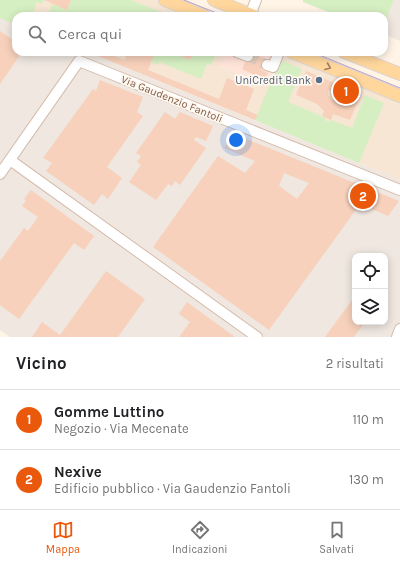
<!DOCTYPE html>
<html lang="it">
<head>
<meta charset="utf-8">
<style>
	body { margin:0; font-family:Karla,sans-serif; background:#f2f2f2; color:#202124 }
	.controls { position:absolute; right:12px; bottom:12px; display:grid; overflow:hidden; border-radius:8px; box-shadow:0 2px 10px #0003 }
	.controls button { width:36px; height:36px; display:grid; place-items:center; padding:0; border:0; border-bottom:1px solid #e0e0e0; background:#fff; color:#202124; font:20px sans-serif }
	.you { position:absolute; left:236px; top:140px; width:14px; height:14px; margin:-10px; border:3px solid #fff; border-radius:50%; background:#1a73e8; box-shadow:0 0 0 6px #1a73e833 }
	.badge { display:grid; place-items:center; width:26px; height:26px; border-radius:50%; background:#ea580c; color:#fff; font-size:13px; font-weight:700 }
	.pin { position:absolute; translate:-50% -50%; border:2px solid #fff; box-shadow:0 1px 4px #0006 }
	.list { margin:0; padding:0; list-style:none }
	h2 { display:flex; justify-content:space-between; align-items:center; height:52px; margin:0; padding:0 16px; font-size:17px }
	h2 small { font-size:13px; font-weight:400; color:#757577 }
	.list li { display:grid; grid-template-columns:26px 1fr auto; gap:12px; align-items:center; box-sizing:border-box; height:60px; padding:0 16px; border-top:1px solid #e0e0e0 }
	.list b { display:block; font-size:15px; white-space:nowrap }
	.list p { margin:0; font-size:13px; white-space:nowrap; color:#757577 }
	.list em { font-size:13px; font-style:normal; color:#757577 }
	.icon { flex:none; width:22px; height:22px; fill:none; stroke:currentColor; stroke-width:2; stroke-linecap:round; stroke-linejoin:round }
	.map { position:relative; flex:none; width:400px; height:337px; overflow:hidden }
	.search { position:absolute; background:#fff; box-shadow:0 2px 10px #0003; left:12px; right:12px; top:12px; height:44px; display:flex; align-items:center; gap:10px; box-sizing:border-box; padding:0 14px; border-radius:12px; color:#757577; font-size:15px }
	.sheet { height:172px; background:#fff }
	nav { display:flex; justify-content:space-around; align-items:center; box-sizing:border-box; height:56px; border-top:1px solid #e0e0e0; background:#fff; font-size:11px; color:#757577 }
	nav a { display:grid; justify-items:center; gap:2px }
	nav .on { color:#ea580c }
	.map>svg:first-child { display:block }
	.residential { fill:#f7e6d4 }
	.commercial { fill:#ffe4da }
	.industrial { fill:#efe7e0; fill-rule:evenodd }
	.green { fill:#d6efc2 }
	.building { fill:#f7d1bb; fill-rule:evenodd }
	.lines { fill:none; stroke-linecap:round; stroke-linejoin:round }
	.minor-tunnel { stroke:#decdbe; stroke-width:10; stroke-dasharray:10 5; stroke-linecap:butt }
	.minor-casing { stroke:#d5bdad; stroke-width:12 }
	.major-casing { stroke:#ddd4cf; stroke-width:14 }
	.minor { stroke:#fff; stroke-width:10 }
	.major { stroke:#ffd79d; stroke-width:12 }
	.tram { stroke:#b7a2cb; stroke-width:1 }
	.oneway { stroke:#a37e61 }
	.service-dot { fill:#5c6f8a; stroke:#fff8ef; stroke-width:1.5 }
	.labels { text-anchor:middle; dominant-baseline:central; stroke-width:3.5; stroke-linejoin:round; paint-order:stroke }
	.service-label { font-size:11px; fill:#4e5e75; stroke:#fff8ef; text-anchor:end }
	.street-label { font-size:11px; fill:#7c5847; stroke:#fff8ef }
</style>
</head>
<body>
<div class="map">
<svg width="400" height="337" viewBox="0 0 400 337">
	<rect width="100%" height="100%" fill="#fff4e6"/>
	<path class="residential" d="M0,0h165l39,16h-188v9l-16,-7z
		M88,52h136l-5,14 50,20 14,-34h9l108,44v84z"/>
	<path class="commercial" d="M224,52h59l-14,34 -51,-20z"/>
	<path class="industrial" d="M394,0h6v41l-16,-7v-9z
		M0,18l16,7v27h72l312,128v157h-390l-10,-7zM355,256h30v66h-30z"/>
	<path class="green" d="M0,0h44l-2,4 -5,-2 -5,14h-16v9l-16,-7z
		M71,0h60l40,16h-123l4,-12 15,6z
		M303,0h91l-10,25v-9h-46l-35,-14z
		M155,52h22l-1,2 14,6 4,-8h23l-6,13 -4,-1 -6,15 -42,-17 -1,3 -7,-3z
		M280,60l22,9 -14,33 38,16 -1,2 4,2 2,-2 21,8 13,-33 19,8 -25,60 -104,-43z"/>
	<path class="building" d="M44,0h27l-4,10z
		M0,31l16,11v10h6l-22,32z
		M88,52h17l19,8 4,-8h27l-7,18 71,29 8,-21 27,11 -8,21 12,5 -3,5z
		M172,52h22l-4,8z
		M254,54l11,5 -3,1 -1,6 1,4 6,3 -3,7 -23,-11 3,-7 7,-1z
		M306,71l55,23 -11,26 -17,-6 -2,6 -9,-4 2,-5 -7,-7 -21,-9zM337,87l3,8 -4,4 -4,1 -4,-5v-4z
		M100,80l43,17 -6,15 6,4 -36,51 15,11 -14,21 -6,-5 -8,11 -48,-34 6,-8 -9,-5 50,-69 3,2z
		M165,112l10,7 5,-7 33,14 -7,15 -10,-4 -2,3 12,8 -26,37 -5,-4 -3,5 -4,-2 -12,16 -27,-18 12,-17 -4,-3 4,-6 -5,-3z
		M234,134l165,67 -11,15 -28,-12 -91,126 -116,-83 65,-91 27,17 10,-12 -31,-13zM284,173l25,10 -12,16 -18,-13z
		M31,190l63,46 -10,14 -10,-7 -55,76 -19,-14v-44l24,-33 4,3 10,-14 -16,-11 4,-6 -2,-1z
		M106,271l39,28 -27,38h-86l10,-15 18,13z
		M355,296v26h10l-11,15h-29z
		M187,302l4,3 44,32h-56l11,-15 -11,-8z"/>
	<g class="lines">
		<path class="minor-tunnel" d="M248,56l19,9"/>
		<defs>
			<path id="minor" d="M250,15l6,-15
				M237,52l11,4
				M267,65l6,2 6,-15
				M10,160l247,177
				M0,174l79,-113 321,129
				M397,337l3,-8"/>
			<path id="major" d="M165,0l39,16
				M214,0l40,16
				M292,52l108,44
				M344,52l56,22"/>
		</defs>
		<use href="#minor" class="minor-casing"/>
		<use href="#major" class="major-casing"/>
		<use href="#minor" class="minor"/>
		<use href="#major" class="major"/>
		<path class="tram" d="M184,0l40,16
			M312,52l88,36"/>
	</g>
	<defs><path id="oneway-chevron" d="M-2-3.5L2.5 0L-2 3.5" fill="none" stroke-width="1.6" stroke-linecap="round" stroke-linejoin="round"/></defs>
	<use class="oneway" href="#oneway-chevron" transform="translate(328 67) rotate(22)"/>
	<circle class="service-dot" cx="319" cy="80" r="4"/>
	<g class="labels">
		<g class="service-label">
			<text x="311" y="80">UniCredit Bank</text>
		</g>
		<g class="street-label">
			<text transform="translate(172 99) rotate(22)">Via Gaudenzio Fantoli</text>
		</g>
	</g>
</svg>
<div class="controls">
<button><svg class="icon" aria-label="locate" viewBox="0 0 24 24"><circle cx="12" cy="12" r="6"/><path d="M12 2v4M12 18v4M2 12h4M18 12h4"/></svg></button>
<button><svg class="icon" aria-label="layers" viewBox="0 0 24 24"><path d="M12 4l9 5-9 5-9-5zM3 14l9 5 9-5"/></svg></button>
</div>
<div class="you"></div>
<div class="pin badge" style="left:346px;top:91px">1</div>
<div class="pin badge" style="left:363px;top:196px">2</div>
<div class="search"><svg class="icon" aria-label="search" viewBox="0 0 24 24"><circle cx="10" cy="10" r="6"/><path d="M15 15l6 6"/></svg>Cerca qui</div>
</div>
<section class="sheet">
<h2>Vicino<small>2 risultati</small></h2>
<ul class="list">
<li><span class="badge">1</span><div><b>Gomme Luttino</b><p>Negozio · Via Mecenate</p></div><em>110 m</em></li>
<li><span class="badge">2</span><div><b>Nexive</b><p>Edificio pubblico · Via Gaudenzio Fantoli</p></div><em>130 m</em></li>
</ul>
</section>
<nav>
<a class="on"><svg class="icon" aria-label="map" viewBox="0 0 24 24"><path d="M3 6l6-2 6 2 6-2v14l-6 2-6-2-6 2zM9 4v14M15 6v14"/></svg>Mappa</a>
<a><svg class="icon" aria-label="directions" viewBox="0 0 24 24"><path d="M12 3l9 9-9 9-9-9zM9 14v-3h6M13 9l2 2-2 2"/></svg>Indicazioni</a>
<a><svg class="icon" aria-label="saved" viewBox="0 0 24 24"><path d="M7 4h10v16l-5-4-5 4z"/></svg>Salvati</a>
</nav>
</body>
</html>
